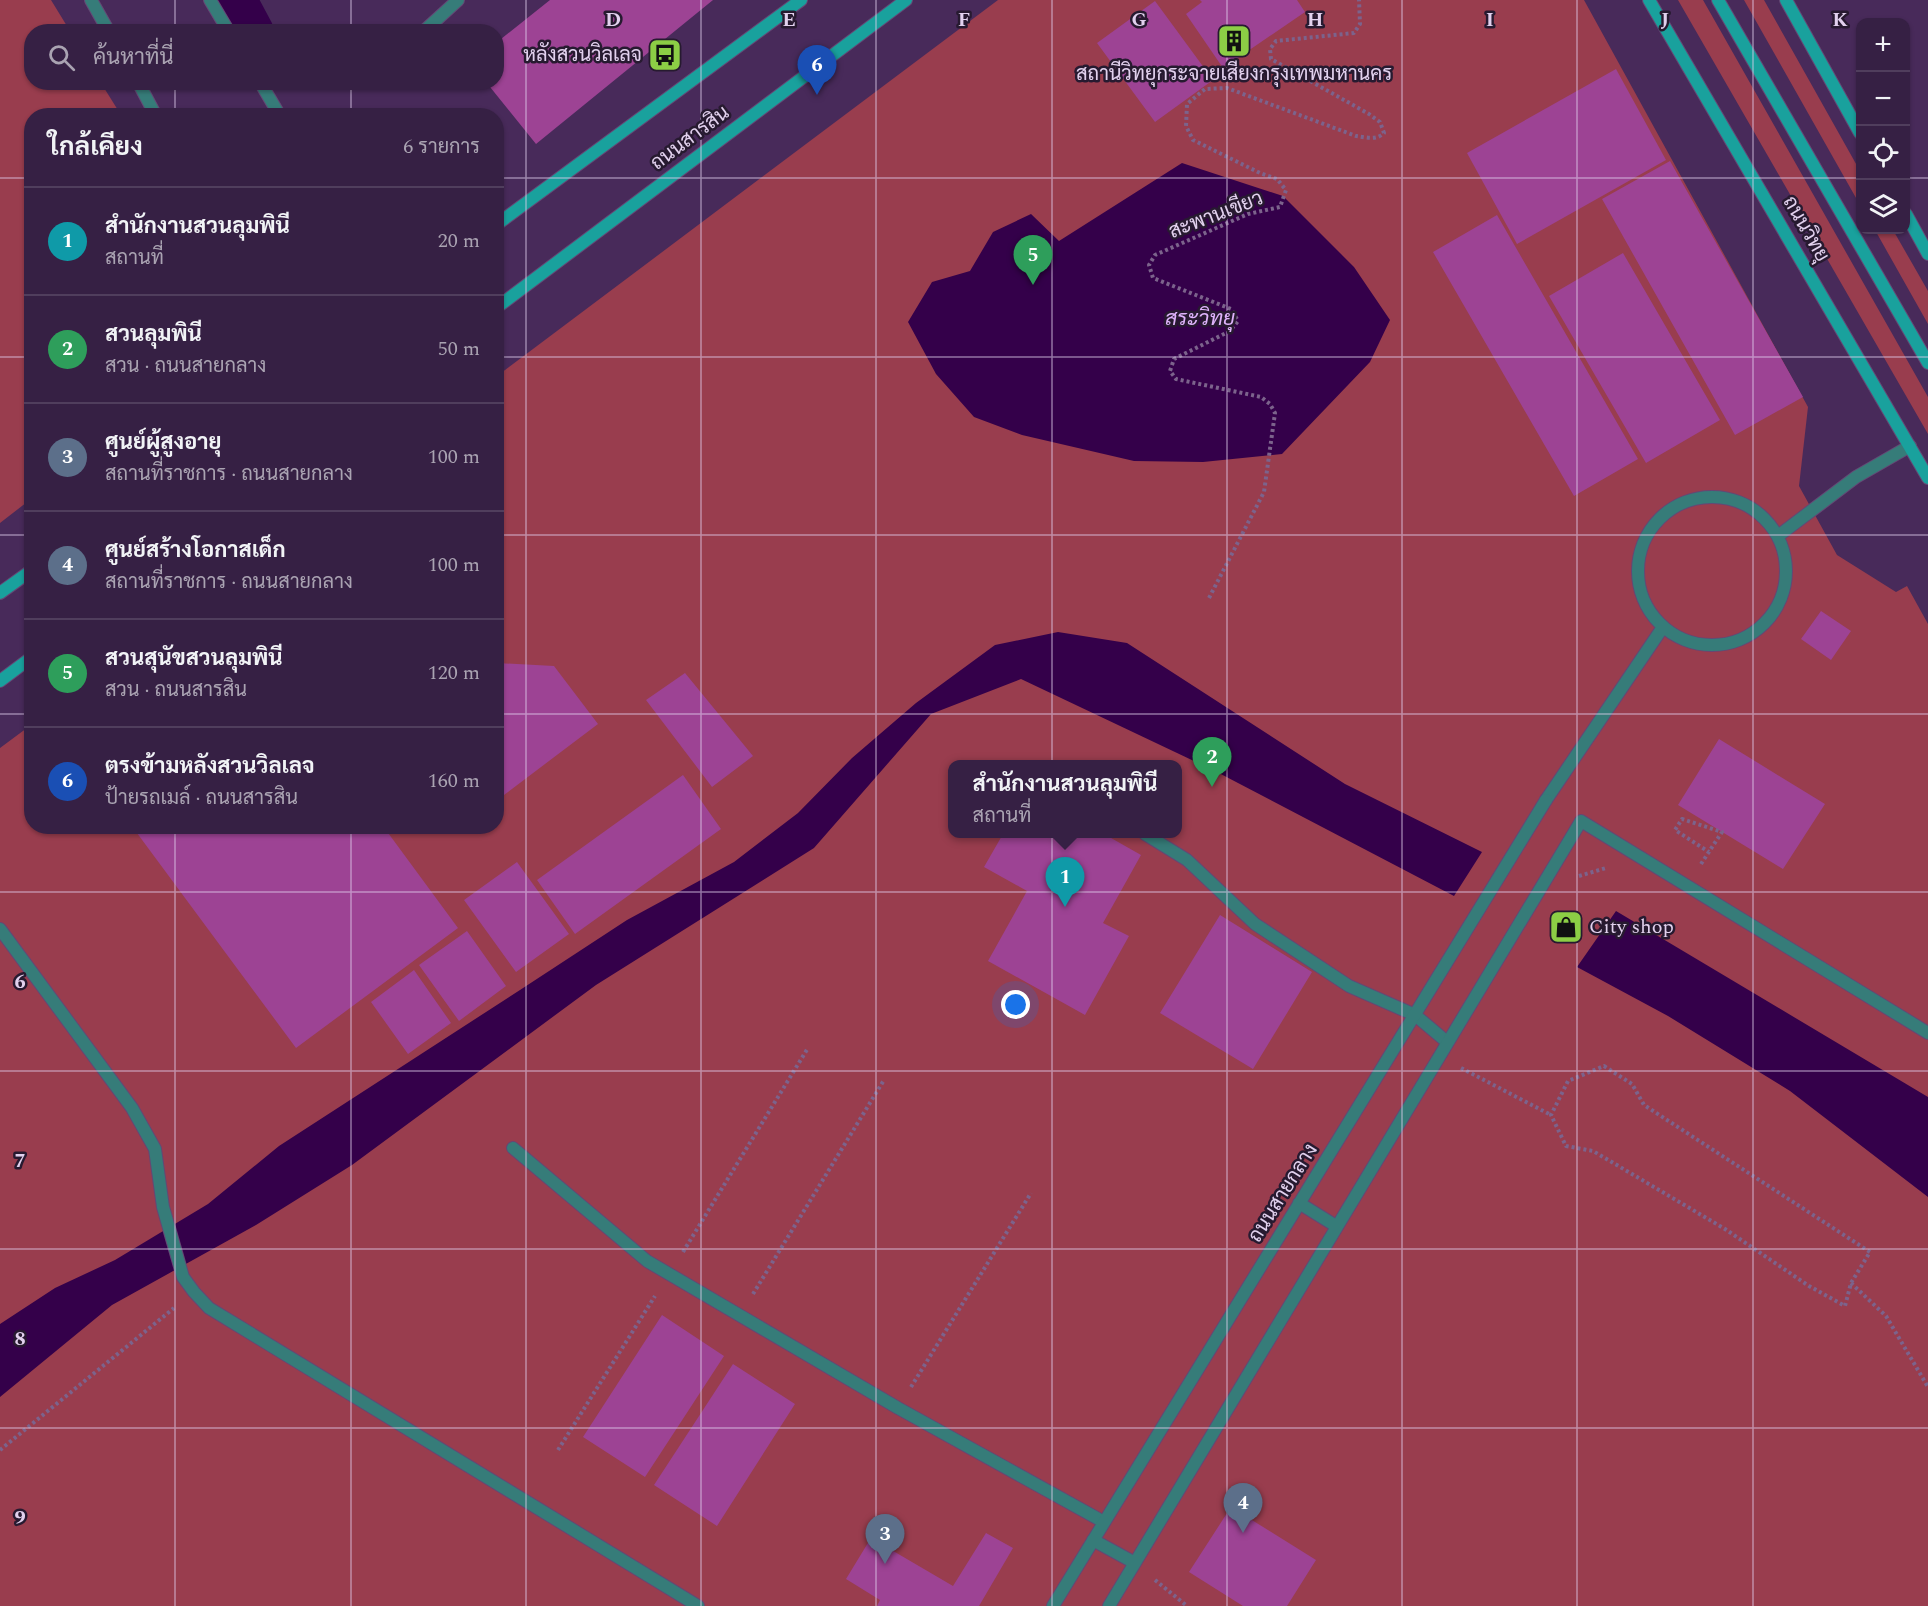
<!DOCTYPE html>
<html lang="th">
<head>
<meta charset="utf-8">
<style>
	body { margin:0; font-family:Spectral,Sarabun,serif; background:#412d4f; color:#f1f3f6 }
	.controls { position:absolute; right:18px; top:18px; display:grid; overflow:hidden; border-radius:12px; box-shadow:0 2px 4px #0004 }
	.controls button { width:54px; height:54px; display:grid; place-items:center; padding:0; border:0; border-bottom:2px solid #503e5d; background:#362044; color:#f1f3f6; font:30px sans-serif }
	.you { position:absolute; left:1016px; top:1005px; width:21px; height:21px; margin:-15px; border:4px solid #fff; border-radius:50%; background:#1a73e8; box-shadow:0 0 0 9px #1a73e833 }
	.badge { display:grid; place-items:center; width:39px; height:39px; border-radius:50%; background:#8abfa5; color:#fff; font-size:20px; font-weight:700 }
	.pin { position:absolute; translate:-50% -50px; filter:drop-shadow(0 2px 3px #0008) }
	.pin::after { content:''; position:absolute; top:32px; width:21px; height:18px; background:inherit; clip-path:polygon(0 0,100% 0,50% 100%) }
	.popup { position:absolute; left:948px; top:760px; width:234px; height:78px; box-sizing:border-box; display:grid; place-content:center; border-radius:12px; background:#362044; filter:drop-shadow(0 2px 4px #0005); font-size:20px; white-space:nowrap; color:#aaa3b2 }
	.popup b { font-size:22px; color:#f1f3f6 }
	.popup::after { content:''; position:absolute; left:50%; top:100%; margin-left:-12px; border:12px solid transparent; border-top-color:#362044 }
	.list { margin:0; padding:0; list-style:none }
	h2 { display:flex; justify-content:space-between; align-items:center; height:78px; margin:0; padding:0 24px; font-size:26px }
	h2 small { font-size:20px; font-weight:400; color:#aaa3b2 }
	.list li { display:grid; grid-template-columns:39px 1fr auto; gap:18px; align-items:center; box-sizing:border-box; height:108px; padding:0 24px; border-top:2px solid #503e5d }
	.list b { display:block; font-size:22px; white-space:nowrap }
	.list p { margin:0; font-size:20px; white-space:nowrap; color:#aaa3b2 }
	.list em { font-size:20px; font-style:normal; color:#aaa3b2 }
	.icon { flex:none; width:33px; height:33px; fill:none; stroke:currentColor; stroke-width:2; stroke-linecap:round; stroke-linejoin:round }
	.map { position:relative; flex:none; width:1928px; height:1606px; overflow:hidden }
	.search { position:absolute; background:#362044; box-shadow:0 2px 4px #0004; left:24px; top:24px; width:480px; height:66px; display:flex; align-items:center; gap:15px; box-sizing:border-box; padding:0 21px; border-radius:24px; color:#aaa3b2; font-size:22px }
	.panel { position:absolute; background:#362044; box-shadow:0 2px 4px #0004; left:24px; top:108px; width:480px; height:726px; border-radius:24px }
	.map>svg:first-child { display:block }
	.green { fill:#993d4e; fill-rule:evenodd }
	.water { fill:#34004a }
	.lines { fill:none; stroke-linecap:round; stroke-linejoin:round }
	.canal { stroke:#34004a; stroke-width:40 }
	.building { fill:#9d4394 }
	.lane-casing { stroke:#644875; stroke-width:14 }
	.street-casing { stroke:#644875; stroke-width:14 }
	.secondary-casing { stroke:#644875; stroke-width:14 }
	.path { stroke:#7c638c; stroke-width:4; stroke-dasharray:3 3; stroke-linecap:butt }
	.lane { stroke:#367c79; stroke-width:12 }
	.street { stroke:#367c79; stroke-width:12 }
	.secondary { stroke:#19a19d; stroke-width:12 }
	.grid { fill:none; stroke:#e2d1ee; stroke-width:1.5; stroke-opacity:0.55 }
	.labels { text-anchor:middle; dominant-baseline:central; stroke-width:5; stroke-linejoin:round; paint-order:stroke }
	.poi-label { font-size:20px; fill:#e2d1ee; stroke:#271a30; text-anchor:end }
	.street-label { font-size:20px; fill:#e2d1ee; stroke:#271a30 }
	.water-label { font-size:21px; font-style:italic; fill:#dfb3fc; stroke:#271a30 }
	.grid-label { font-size:20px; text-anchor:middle; font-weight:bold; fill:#e2d1ee; stroke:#271a30; stroke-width:5; stroke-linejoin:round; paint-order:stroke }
</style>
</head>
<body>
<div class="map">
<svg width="1928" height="1606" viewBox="0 0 1928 1606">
	<rect width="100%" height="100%" fill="#482a5a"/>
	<path class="green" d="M0,0h51l19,31 -38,1v50l69,1 20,32 -89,1 -1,383 -31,24z
		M998,0h586l224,407 -9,79 38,69 59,37 11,-6 21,38v982h-1928v-858l31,-23 1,101h464l1,-450zM952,764h226v70h-226z
		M1678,0h25l225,397v37z
		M1744,0h20l96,171v34z
		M1875,230h18l35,61v33z"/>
	<path class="water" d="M1182,163l101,33 71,71 36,53 -20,42 -88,92 -79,8 -69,-1 -112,-26 -48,-18 -38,-43 -28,-52 24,-40 38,-11 23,-39 38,-18 28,27z
		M1058,632l69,11 218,141 137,68 -28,44 -239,-125 -194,-92 -90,35 -117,134 -218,137 -244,180 -96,60 -144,80 -112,92v-73l55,-36 60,-28 93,-56 71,-58 241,-156 107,-70 107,-58 64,-49 54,-55 64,-55 79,-58z
		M1616,911l312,186v100l-138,-106 -122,-75 -91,-49z"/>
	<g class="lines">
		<path class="canal" d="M237,0l17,32"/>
	</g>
	<path class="building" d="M550,0h163l-177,144 -50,-62h10v-39z
		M1200,0h97l8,12 -82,56 -37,-54 16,-12z
		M1155,1l58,79 -58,42 -58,-79z
		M1616,69l50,91 -149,84 -50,-91z
		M1670,161l133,236 -68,38 -133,-236z
		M1497,215l141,244 -64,37 -141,-244z
		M1623,253l97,167 -74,43 -97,-167z
		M1821,611l30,20 -20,29 -30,-21z
		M496,663l58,3 44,58 -102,77z
		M685,673l68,83 -41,31 -66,-87z
		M1719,739l106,65 -42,65 -105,-64z
		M683,775l38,54 -146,105 -38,-54z
		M137,826h246l75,102 -162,120 -162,-219z
		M449,826h13l-8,7z
		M1003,834h101l37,21 -38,68 26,13 -44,79 -97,-54 39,-70 -43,-24z
		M517,862l52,72 -53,38 -52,-72z
		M1220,915l92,57 -59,97 -93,-56z
		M467,931l39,55 -47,35 -40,-56z
		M414,970l37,53 -43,31 -37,-52z
		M662,1315l62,41 -79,121 -62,-40z
		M733,1364l62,40 -78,122 -63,-41z
		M1231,1507l85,53 -29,46h-44l-54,-34z
		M986,1533l27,15 -34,58h-102l3,-6 -34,-21 25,-41 82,48z"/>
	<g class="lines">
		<defs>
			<path id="lane" d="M91,0l18,32
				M423,32l35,-32
				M138,82l18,34
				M1638 571a74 74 0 1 1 148 0a74 74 0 1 1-148 0Z
				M1778,536l78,-59 54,-31
				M1546,800l117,-173
				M1145,834l42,26 68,64 94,62 66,29 32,27
				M513,1148l134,113 251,147 206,114"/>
			<path id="street" d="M210,0l19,32
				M260,82l20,34
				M0,929l132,179 23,41 8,58 20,70 11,15 15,16 489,298
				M1299,1203l37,23
				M1093,1540l42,23
				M1053,1606l493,-806
				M1109,1606l472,-785 347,212"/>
			<path id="secondary" d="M1649,0l279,478
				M1718,0l210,363
				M1786,0l74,133
				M1906,214l22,40
				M496,225l305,-225
				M496,308l410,-308
				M0,593l32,-23
				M0,681l32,-24"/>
		</defs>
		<use href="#lane" class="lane-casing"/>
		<use href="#street" class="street-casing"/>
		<use href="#secondary" class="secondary-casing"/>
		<path class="path" d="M1209,598l55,-106 11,-79 -5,-9 -9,-7 -85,-18 -6,-8 4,-12 56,-28 8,-10 -7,-12 -78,-31 -4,-13 6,-10 93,-41 32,-7 6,-17 -9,-11 -17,-6 -67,-33 -7,-14 1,-22 18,-15 22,-1 129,48c9,1 20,5 28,-3l-4,-11 -11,-8 -98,-55 -1,-10 6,-8 78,-8 6,-9 -1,-24
			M1701,864l21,-32 -40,-13 -7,11 34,22
			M1579,876l27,-8
			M1604,1066l28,18 12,21 226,147 -19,31 -6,23 -36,-20 -84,-57 -115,-68 -17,-10 -27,-5 -15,-31 17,-34z
			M1461,1068l90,47
			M683,1252l125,-204
			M1851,1283l35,33 42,71
			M753,1294l131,-214
			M911,1387l120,-194
			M0,1450l174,-142
			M558,1450l97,-154
			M1155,1580l32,26"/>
		<use href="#lane" class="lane"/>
		<use href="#street" class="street"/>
		<use href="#secondary" class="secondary"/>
	</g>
	<path class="grid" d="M175,0v32M351,0v32M526,0v1606M701,0v1606M876,0v1606M1052,0v1606M1227,0v1606M1402,0v1606M1577,0v1606M1753,0v1606M175,82v34M351,82v34M0,178h32M496,178h1364M1906,178h22M0,357h32M496,357h1432M0,535h32M496,535h1432M0,714h32M496,714h1432M175,826v780M351,826v780M0,892h1928M0,1071h1928M0,1249h1928M0,1428h1928"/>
	<defs>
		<symbol id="building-square" viewBox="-11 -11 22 22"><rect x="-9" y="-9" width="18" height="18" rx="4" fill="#8cce45" stroke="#271a30"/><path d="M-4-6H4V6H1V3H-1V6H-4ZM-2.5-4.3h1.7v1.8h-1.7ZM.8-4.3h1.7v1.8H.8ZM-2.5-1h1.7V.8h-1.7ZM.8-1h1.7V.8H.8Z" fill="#111"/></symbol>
		<symbol id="bus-square" viewBox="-11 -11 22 22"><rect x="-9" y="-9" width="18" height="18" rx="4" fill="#8cce45" stroke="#271a30"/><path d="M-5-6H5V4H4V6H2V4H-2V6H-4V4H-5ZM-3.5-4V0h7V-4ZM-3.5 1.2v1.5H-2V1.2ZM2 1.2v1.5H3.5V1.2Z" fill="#111"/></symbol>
		<symbol id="shop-square" viewBox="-11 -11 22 22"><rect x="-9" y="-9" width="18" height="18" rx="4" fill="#8cce45" stroke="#271a30"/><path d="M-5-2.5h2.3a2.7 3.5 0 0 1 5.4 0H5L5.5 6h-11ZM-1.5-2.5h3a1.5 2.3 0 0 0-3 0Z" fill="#111"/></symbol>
	</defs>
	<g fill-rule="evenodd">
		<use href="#building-square" x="1215" y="22" width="38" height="38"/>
		<use href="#bus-square" x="646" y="36" width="38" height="38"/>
		<use href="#shop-square" x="1547" y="908" width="38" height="38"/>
	</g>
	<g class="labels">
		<g class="poi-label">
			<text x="642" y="55">หลังสวนวิลเลจ</text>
			<text x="1234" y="74" text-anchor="middle">สถานีวิทยุกระจายเสียงกรุงเทพมหานคร</text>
			<text x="1589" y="927" text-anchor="start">City shop</text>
		</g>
		<g class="street-label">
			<text transform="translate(690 138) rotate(-37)">ถนนสารสิน</text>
			<text transform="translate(1216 215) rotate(-21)">สะพานเขียว</text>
			<text transform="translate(1806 229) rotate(60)">ถนนวิทยุ</text>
			<text transform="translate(1283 1193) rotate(-58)">ถนนสายกลาง</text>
		</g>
		<g class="water-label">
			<text x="1200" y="319">สระวิทยุ</text>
		</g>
	</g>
	<g class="grid-label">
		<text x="613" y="26">D</text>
		<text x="789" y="26">E</text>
		<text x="964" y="26">F</text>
		<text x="1139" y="26">G</text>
		<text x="1315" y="26">H</text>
		<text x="1490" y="26">I</text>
		<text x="1665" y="26">J</text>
		<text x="1840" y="26">K</text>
		<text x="20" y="988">6</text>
		<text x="20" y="1167">7</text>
		<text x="20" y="1345">8</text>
		<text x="20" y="1524">9</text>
	</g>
</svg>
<div class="controls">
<button>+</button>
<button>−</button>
<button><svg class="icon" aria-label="locate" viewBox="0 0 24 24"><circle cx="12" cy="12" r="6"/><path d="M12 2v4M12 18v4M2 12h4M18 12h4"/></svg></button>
<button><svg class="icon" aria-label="layers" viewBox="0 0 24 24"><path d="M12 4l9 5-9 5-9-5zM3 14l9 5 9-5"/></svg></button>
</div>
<div class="you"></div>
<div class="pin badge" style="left:1065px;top:907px;background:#0f9aa8">1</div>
<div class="popup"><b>สำนักงานสวนลุมพินี</b>สถานที่</div>
<div class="pin badge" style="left:1212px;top:787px;background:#2e9e5b">2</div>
<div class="pin badge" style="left:885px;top:1564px;background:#5c6f8a">3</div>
<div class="pin badge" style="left:1243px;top:1533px;background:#5c6f8a">4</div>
<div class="pin badge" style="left:1033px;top:285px;background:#2e9e5b">5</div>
<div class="pin badge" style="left:817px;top:95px;background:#1a4fb4">6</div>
<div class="search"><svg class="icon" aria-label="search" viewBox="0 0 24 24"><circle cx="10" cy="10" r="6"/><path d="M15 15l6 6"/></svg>ค้นหาที่นี่</div>
<section class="panel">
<h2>ใกล้เคียง<small>6 รายการ</small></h2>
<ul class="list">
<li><span class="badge" style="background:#0f9aa8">1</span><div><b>สำนักงานสวนลุมพินี</b><p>สถานที่</p></div><em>20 m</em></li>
<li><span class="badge" style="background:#2e9e5b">2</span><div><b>สวนลุมพินี</b><p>สวน · ถนนสายกลาง</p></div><em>50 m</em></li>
<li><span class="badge" style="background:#5c6f8a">3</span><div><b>ศูนย์ผู้สูงอายุ</b><p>สถานที่ราชการ · ถนนสายกลาง</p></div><em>100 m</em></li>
<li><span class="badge" style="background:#5c6f8a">4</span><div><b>ศูนย์สร้างโอกาสเด็ก</b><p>สถานที่ราชการ · ถนนสายกลาง</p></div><em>100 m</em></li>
<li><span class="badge" style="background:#2e9e5b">5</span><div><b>สวนสุนัขสวนลุมพินี</b><p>สวน · ถนนสารสิน</p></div><em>120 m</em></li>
<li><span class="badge" style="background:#1a4fb4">6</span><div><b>ตรงข้ามหลังสวนวิลเลจ</b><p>ป้ายรถเมล์ · ถนนสารสิน</p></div><em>160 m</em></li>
</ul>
</section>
</div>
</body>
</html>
